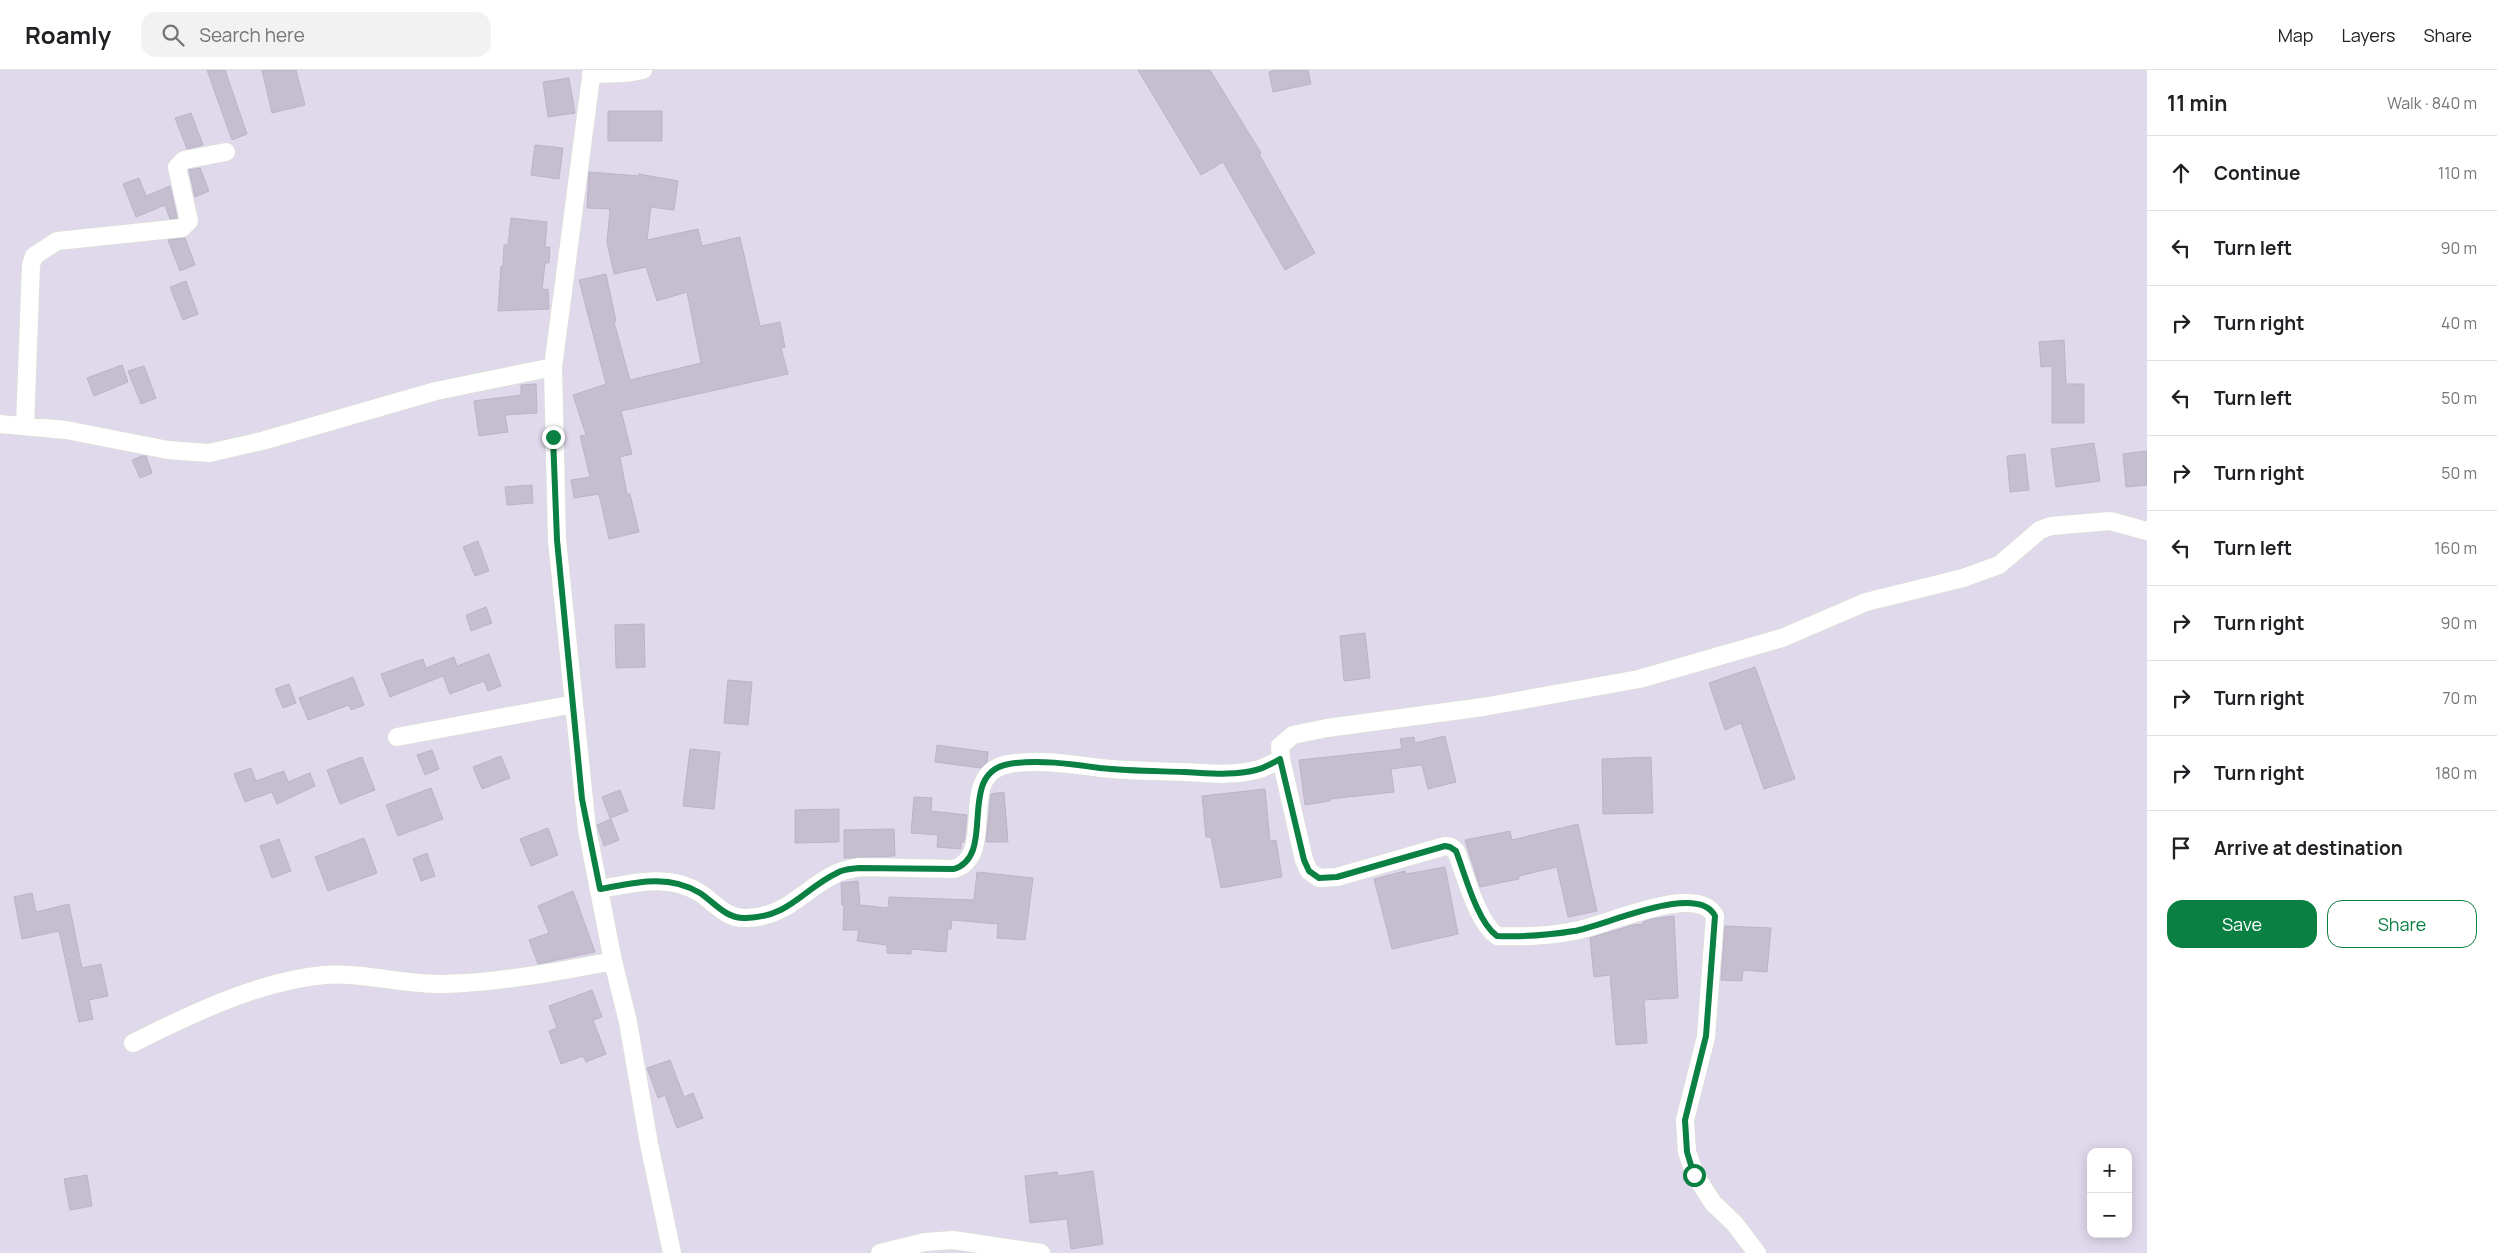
<!DOCTYPE html>
<html lang="en">
<head>
<meta charset="utf-8">
<style>
	body { margin:0; font-family:Manrope,sans-serif; background:#f2f2f2; color:#202124 }
	.controls { position:absolute; right:15px; bottom:15px; display:grid; overflow:hidden; border-radius:10px; box-shadow:0 2px 12px #0003 }
	.controls button { width:45px; height:45px; display:grid; place-items:center; padding:0; border:0; border-bottom:1px solid #e0e0e0; background:#fff; color:#202124; font:25px sans-serif }
	.stop { position:absolute; width:15px; height:15px; margin:-11px; border:4px solid #0b8043; border-radius:50%; background:#fff }
	.stop.end { background:#0b8043; border-color:#fff; box-shadow:0 1px 5px #0008 }
	.list { margin:0; padding:0; list-style:none }
	h2 { display:flex; justify-content:space-between; align-items:center; height:65px; margin:0; padding:0 20px; font-size:21px }
	h2 small { font-size:16px; font-weight:400; color:#757577 }
	.list li { display:grid; grid-template-columns:32px 1fr auto; gap:15px; align-items:center; box-sizing:border-box; height:75px; padding:0 20px; border-top:1px solid #e0e0e0 }
	.list b { display:block; font-size:19px; white-space:nowrap }
	.list em { font-size:16px; font-style:normal; color:#757577 }
	.actions { display:flex; gap:10px; padding:15px 20px }
	.actions a { flex:1; padding:11px 0; border:1px solid #0b8043; border-radius:15px; text-align:center; font-size:18px; color:#0b8043 }
	.actions .main { background:#0b8043; color:#fff }
	.icon { flex:none; width:28px; height:28px; fill:none; stroke:currentColor; stroke-width:2; stroke-linecap:round; stroke-linejoin:round }
	.map { position:relative; flex:none; width:2147px; height:1183px; overflow:hidden }
	header { display:flex; align-items:center; gap:30px; box-sizing:border-box; height:70px; padding:0 25px; background:#fff; border-bottom:1px solid #e0e0e0 }
	header strong { font-size:24px }
	nav { display:flex; gap:28px; margin-inline-start:auto; font-size:18px }
	.search { width:350px; height:45px; background:#f2f2f2; display:flex; align-items:center; gap:12px; box-sizing:border-box; padding:0 18px; border-radius:15px; color:#757577; font-size:19px }
	main { display:flex }
	aside { flex:1; background:#fff }
	.map>svg:first-child { display:block }
	.building { fill:#c4bece; stroke:#bcb3c7 }
	.lines { fill:none; stroke-linecap:round; stroke-linejoin:round }
	.minor-casing { stroke:#d7e3ce; stroke-width:19 }
	.minor { stroke:#fff; stroke-width:18 }
	.route { stroke:#0b8043; stroke-width:6 }
</style>
</head>
<body>
<header>
<strong>Roamly</strong>
<div class="search"><svg class="icon" aria-label="search" viewBox="0 0 24 24"><circle cx="10" cy="10" r="6"/><path d="M15 15l6 6"/></svg>Search here</div>
<nav><a>Map</a><a>Layers</a><a>Share</a></nav>
</header>
<main>
<div class="map">
<svg width="2147" height="1183" viewBox="0 0 2147 1183">
	<rect width="100%" height="100%" fill="#e0d9ec"/>
	<path class="building" d="M207,0h18l22,64 -15,6z
		M262,0h34l9,35 -33,8z
		M1138,0h72l51,83 -2,1 56,99 -30,17 -62,-108 -22,13z
		M1276,0h32l3,14 -38,8 -4,-20z
		M569,8l6,35 -27,4 -5,-35z
		M608,41h54v30h-54z
		M191,43l12,32 -16,4 -12,-31z
		M535,75l28,3 -4,31 -28,-4z
		M200,98l9,23 -14,6 -6,-27z
		M589,102l50,4v-2l39,7 -4,29 -23,-3 -4,33 51,-11 4,17 38,-9 20,89 20,-4 5,25 -4,1 7,26 -167,37 11,43 -12,3 7,37h3l9,38 -30,7 -10,-45 -25,4 -3,-18 19,-3 -10,-41 6,-1 -13,-40 33,-11 -27,-104 27,-6 10,47 -2,1 16,58 71,-17 -14,-71 -30,9 -11,-34 -32,7 -7,-32 3,-33 -23,-1z
		M139,108l7,18 24,-10 7,32 -7,1 -5,-14 -29,12 -13,-33z
		M511,148l36,4 -2,25h5l-1,16h-4l-3,27 6,-1 1,20 -51,2 3,-45h2l1,-21h4z
		M185,168l10,27 -15,6 -12,-31z
		M186,211l12,33 -15,6 -13,-33z
		M2064,270l2,44h18v39h-32v-57l-11,1 -2,-25z
		M122,295l6,17 -34,14 -7,-18z
		M144,296l12,32 -15,6 -13,-33z
		M536,314l1,29 -32,2 3,17 -29,4 -5,-35 47,-6v-10z
		M2094,373l6,38 -44,6 -5,-38z
		M2147,381v34l-21,2 -3,-33z
		M2025,384l4,36 -19,2 -3,-36z
		M142,386h4l6,17 -12,5 -8,-18z
		M532,415l1,18 -26,2 -2,-18z
		M478,471l11,30 -14,5 -12,-29z
		M486,537l6,16 -21,8 -5,-16z
		M644,554l1,43 -29,1 -1,-43z
		M1365,563l5,45 -26,3 -4,-45z
		M489,584l12,32 -13,5 -4,-10 -34,13 -7,-18 -53,21 -9,-23 42,-15 3,9 28,-11 3,9z
		M1755,597l40,112 -31,10 -23,-66 -16,7 -16,-47z
		M353,607l11,28 -13,5 -2,-5 -41,15 -9,-22z
		M728,610l24,2 -4,43 -24,-2z
		M289,614l7,19 -13,5 -8,-19z
		M1445,666l11,46 -28,7 -6,-24 -31,4 3,23 -64,7v2l-25,4 -6,-45 103,-11 -2,-10 14,-2 1,6z
		M937,675l51,7 -1,10 -6,6 -46,-6z
		M690,679l30,3 -6,57 -31,-3z
		M432,680l7,19 -14,6 -8,-20z
		M501,686l9,22 -28,11 -9,-22z
		M362,687l13,33 -35,14 -13,-34z
		M1651,687l2,56 -50,1 -1,-55z
		M251,698l5,13 28,-10 4,11 22,-9 5,13 -38,18 -5,-12 -27,10 -11,-28z
		M431,718l12,31 -45,17 -12,-31z
		M1265,719l5,52 6,-1 6,37 -61,11 -10,-51h-5l-4,-41z
		M620,720l8,21 -18,7 -8,-21z
		M1004,722l4,50h-22l5,-48z
		M914,727l18,1 -1,13 36,4 -3,27h-3v7l-24,-2 1,-12 -27,-2z
		M839,739v33l-44,1v-33z
		M611,749l8,21 -15,6 -7,-21z
		M1578,754l19,87 -29,6 -11,-50 -38,9v3l-39,8 -15,-47 45,-9 2,9z
		M548,758l10,27 -27,11 -11,-27z
		M894,759l1,27 -51,2v-28z
		M364,768l13,35 -49,18 -13,-34z
		M279,769l12,32 -19,7 -12,-32z
		M427,783l8,23 -14,5 -8,-22z
		M1445,797l13,67 -66,15 -18,-70 31,-8 1,3z
		M977,802l56,6 -8,62 -28,-2 1,-14 -46,-4 -1,9h-3l-2,23 -35,-3v5l-24,-1v-8l-30,-4 2,-11h-16l1,-25h-2l-1,-22 17,-2 2,24 28,3 1,-11 85,3z
		M573,821l22,61 -57,12 -9,-24 20,-7 -11,-27z
		M32,823l4,19 33,-8 13,64 19,-4 7,32 -19,4 4,19 -14,3 -20,-91 -37,8 -8,-42z
		M1674,846l4,82 -34,2 3,43 -31,2 -6,-70 -16,2 -4,-39 43,-13 10,-1v-2l9,-3z
		M1725,856l46,2 -4,44 -24,-2 -1,11 -21,-1z
		M592,920l10,27 -9,3 13,34 -20,8 -3,-6 -22,8 -12,-33 8,-3 -8,-22z
		M670,990l14,37 9,-4 10,25 -26,10 -12,-33 -7,3 -11,-30z
		M1093,1101l10,73 -32,5 -4,-30 -37,4 -5,-47 32,-4 1,4z
		M87,1105l5,31 -22,4 -6,-31z"/>
	<g class="lines">
		<defs>
			<path id="minor" d="M592,0l-39,297 4,173 30,289 26,132 15,61 21,122 23,109
				M591,4l36,-1 16,-3
				M0,354l66,6 102,20 41,3 53,-12 174,-50 117,-24
				M25,356l6,-161 3,-9 23,-15 125,-13 7,-7 -12,-54 7,-7 42,-8
				M397,667l177,-33
				M1281,689l23,101 5,11 10,7 18,-1 108,-31 6,1 5,4c9,23 21,71 41,85 25,1 52,0 77,-5 30,-4 123,-50 141,-15l-9,121 -21,83 2,32 8,23 18,28 21,20 23,30
				M600,819c33,-6 69,-16 100,4 15,10 26,26 46,25 42,-1 57,-29 91,-45 6,-3 15,-4 22,-6l95,2c45,-14 0,-96 55,-105 29,-5 62,0 91,4 28,3 56,3 84,4 24,1 49,4 72,-2 9,-2 17,-7 25,-11l-1,-13 13,-11 34,-7 156,-21 156,-28 143,-41 84,-36 97,-24 36,-13 41,-35 11,-4 59,-5 37,10
				M133,973c58,-29 126,-62 191,-68 41,-3 80,10 121,9 56,-2 112,-12 168,-23
				M880,1183l45,-11 28,-2 88,13"/>
		</defs>
		<use href="#minor" class="minor-casing"/>
		<use href="#minor" class="minor"/>
	</g>
	<g class="lines">
		<path class="route" d="M553,367l4,103 25,259 18,90c33,-6 68,-16 100,4 15,10 26,26 46,25 44,-1 57,-29 91,-45 6,-4 15,-4 22,-5l95,1c44,-14 1,-96 55,-105 27,-5 63,0 91,4 28,3 56,3 84,4 24,1 49,4 72,-2 8,-2 17,-7 24,-11l24,101 5,11 10,7 18,-1 108,-31 5,1 6,4c9,23 21,71 41,85 25,1 52,-1 77,-5 29,-4 124,-50 141,-15l-9,120 -21,84 2,32 7,23"/>
	</g>
</svg>
<div class="controls">
<button>+</button>
<button>−</button>
</div>
<div class="stop" style="left:1694px;top:1105px"></div>
<div class="stop end" style="left:553px;top:367px"></div>
</div>
<aside>
<h2>11 min<small>Walk · 840 m</small></h2>
<ul class="list">
<li><svg class="icon" aria-label="ahead" viewBox="0 0 24 24"><path d="M12 20V5M6 11l6-6 6 6"/></svg><div><b>Continue</b></div><em>110 m</em></li>
<li><svg class="icon" aria-label="left" viewBox="0 0 24 24"><path d="M17 20v-9H6M10 6l-5 5 5 5"/></svg><div><b>Turn left</b></div><em>90 m</em></li>
<li><svg class="icon" aria-label="right" viewBox="0 0 24 24"><path d="M7 20v-9h11M14 6l5 5-5 5"/></svg><div><b>Turn right</b></div><em>40 m</em></li>
<li><svg class="icon" aria-label="left" viewBox="0 0 24 24"><path d="M17 20v-9H6M10 6l-5 5 5 5"/></svg><div><b>Turn left</b></div><em>50 m</em></li>
<li><svg class="icon" aria-label="right" viewBox="0 0 24 24"><path d="M7 20v-9h11M14 6l5 5-5 5"/></svg><div><b>Turn right</b></div><em>50 m</em></li>
<li><svg class="icon" aria-label="left" viewBox="0 0 24 24"><path d="M17 20v-9H6M10 6l-5 5 5 5"/></svg><div><b>Turn left</b></div><em>160 m</em></li>
<li><svg class="icon" aria-label="right" viewBox="0 0 24 24"><path d="M7 20v-9h11M14 6l5 5-5 5"/></svg><div><b>Turn right</b></div><em>90 m</em></li>
<li><svg class="icon" aria-label="right" viewBox="0 0 24 24"><path d="M7 20v-9h11M14 6l5 5-5 5"/></svg><div><b>Turn right</b></div><em>70 m</em></li>
<li><svg class="icon" aria-label="right" viewBox="0 0 24 24"><path d="M7 20v-9h11M14 6l5 5-5 5"/></svg><div><b>Turn right</b></div><em>180 m</em></li>
<li><svg class="icon" aria-label="arrive" viewBox="0 0 24 24"><path d="M6 21V4h12l-3 4 3 4H6"/></svg><div><b>Arrive at destination</b></div></li>
</ul>
<div class="actions"><a class="main">Save</a><a>Share</a></div>
</aside>
</main>
</body>
</html>
